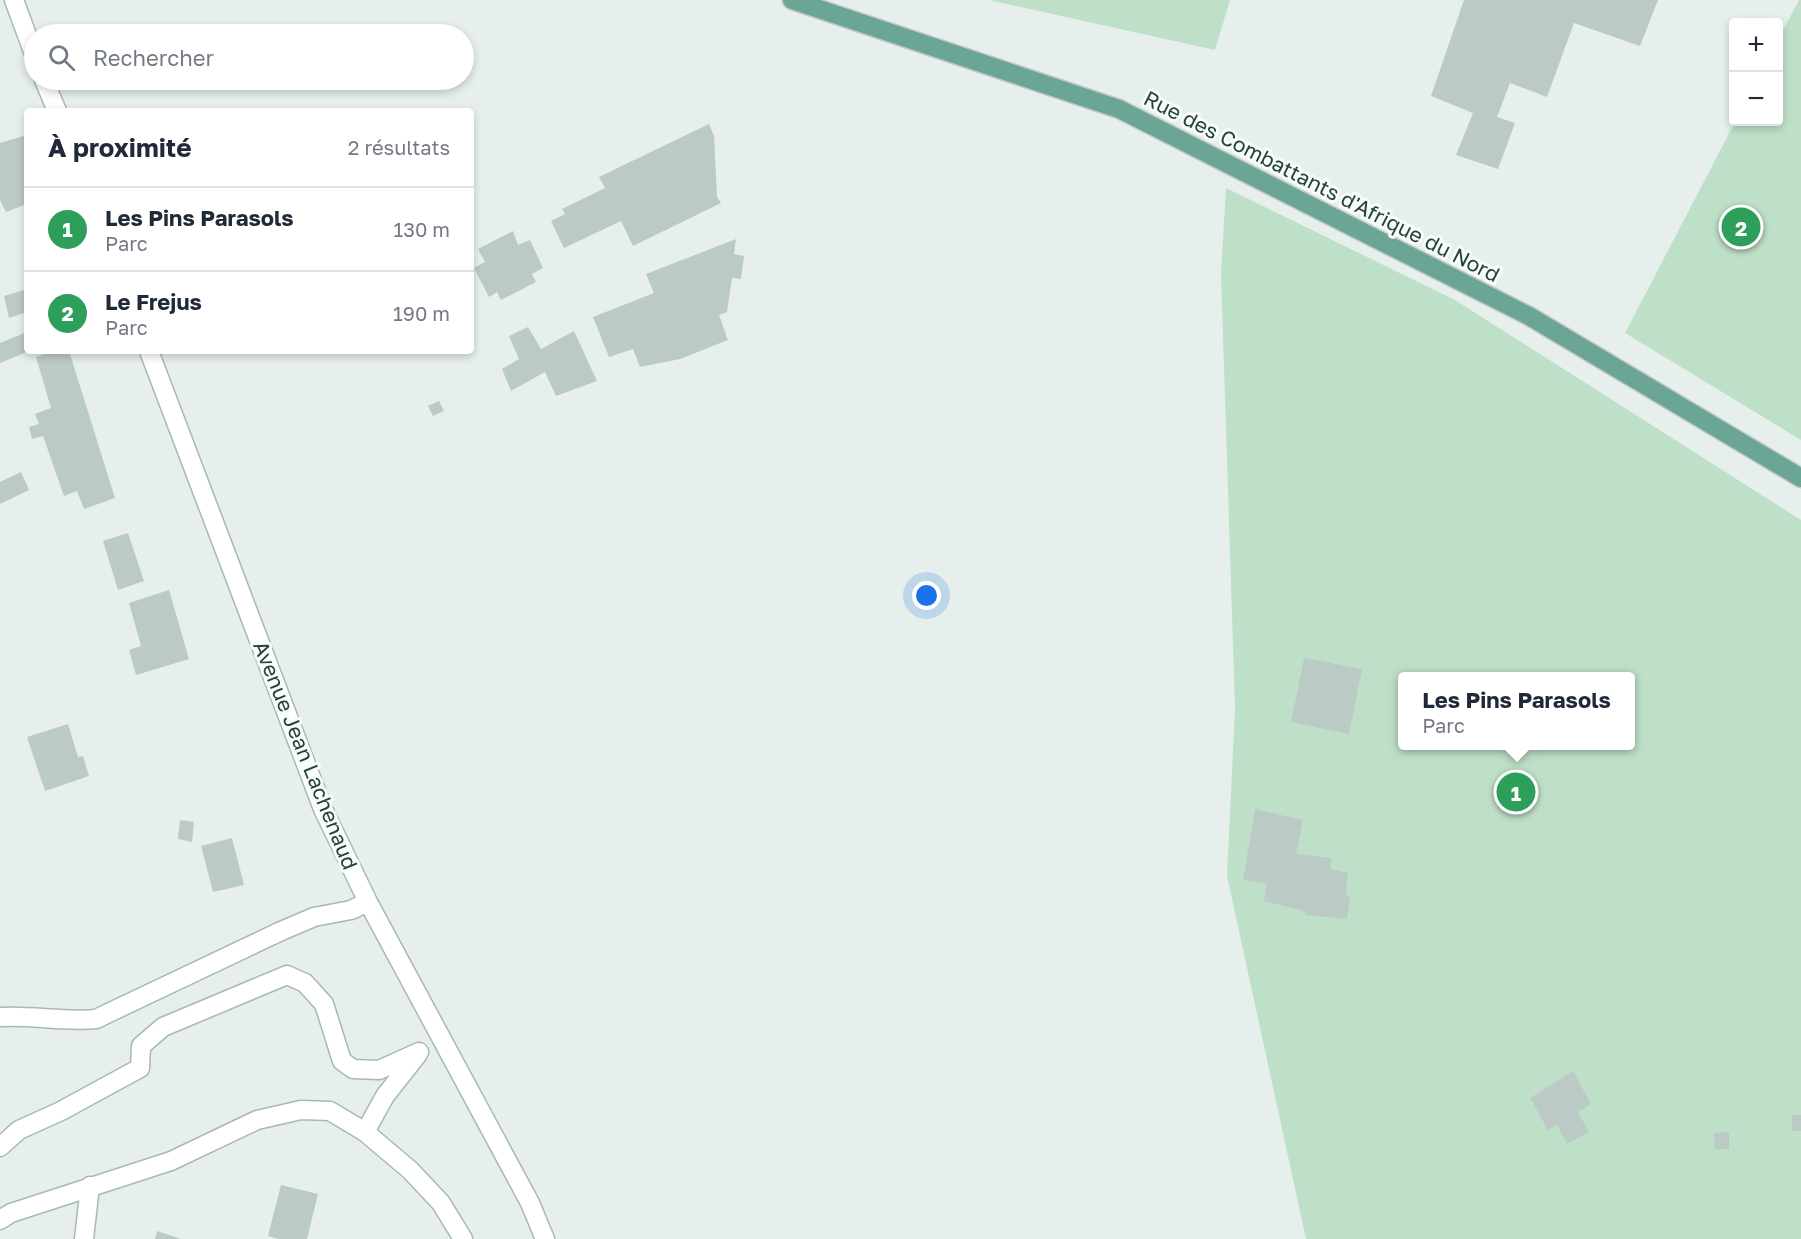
<!DOCTYPE html>
<html lang="fr">
<head>
<meta charset="utf-8">
<style>
	body { margin:0; font-family:"Golos Text",sans-serif; background:#f2f2f3; color:#1f2937 }
	.controls { position:absolute; right:18px; top:18px; display:grid; overflow:hidden; border-radius:6px; box-shadow:0 3px 9px #0003 }
	.controls button { width:54px; height:54px; display:grid; place-items:center; padding:0; border:0; border-bottom:2px solid #e0e1e3; background:#fff; color:#1f2937; font:30px sans-serif }
	.you { position:absolute; left:927px; top:596px; width:21px; height:21px; margin:-15px; border:4px solid #fff; border-radius:50%; background:#1a73e8; box-shadow:0 0 0 9px #1a73e833 }
	.badge { display:grid; place-items:center; width:39px; height:39px; border-radius:50%; background:#1a73e8; color:#fff; font-size:20px; font-weight:700 }
	.pin { position:absolute; translate:-50% -50%; border:3px solid #fff; box-shadow:0 2px 6px #0006 }
	.popup { position:absolute; left:1398px; top:672px; width:237px; height:78px; box-sizing:border-box; display:grid; place-content:center; border-radius:6px; background:#fff; filter:drop-shadow(0 2px 4px #0005); font-size:20px; white-space:nowrap; color:#747a83 }
	.popup b { font-size:22px; color:#1f2937 }
	.popup::after { content:''; position:absolute; left:50%; top:100%; margin-left:-12px; border:12px solid transparent; border-top-color:#fff }
	.list { margin:0; padding:0; list-style:none }
	h2 { display:flex; justify-content:space-between; align-items:center; height:78px; margin:0; padding:0 24px; font-size:26px }
	h2 small { font-size:20px; font-weight:400; color:#747a83 }
	.list li { display:grid; grid-template-columns:39px 1fr auto; gap:18px; align-items:center; box-sizing:border-box; height:84px; padding:0 24px; border-top:2px solid #e0e1e3 }
	.list b { display:block; font-size:22px; white-space:nowrap }
	.list p { margin:0; font-size:20px; white-space:nowrap; color:#747a83 }
	.list em { font-size:20px; font-style:normal; color:#747a83 }
	.icon { flex:none; width:33px; height:33px; fill:none; stroke:currentColor; stroke-width:2; stroke-linecap:round; stroke-linejoin:round }
	.map { position:relative; flex:none; width:1801px; height:1239px; overflow:hidden }
	.search { position:absolute; background:#fff; box-shadow:0 3px 9px #0003; left:24px; top:24px; width:450px; height:66px; display:flex; align-items:center; gap:15px; box-sizing:border-box; padding:0 21px; border-radius:33px; color:#747a83; font-size:22px }
	.panel { position:absolute; background:#fff; box-shadow:0 3px 9px #0003; left:24px; top:108px; width:450px; height:246px; border-radius:6px }
	.map>svg:first-child { display:block }
	.green { fill:#bfe0c8; fill-rule:evenodd }
	.building { fill:#bbcac4 }
	.lines { fill:none; stroke-linecap:round; stroke-linejoin:round }
	.minor-casing { stroke:#a8b8b2; stroke-width:21 }
	.major-casing { stroke:#c2cac8; stroke-width:21 }
	.minor { stroke:#fff; stroke-width:18 }
	.major { stroke:#6aa596; stroke-width:18 }
	.labels { text-anchor:middle; dominant-baseline:central; stroke-width:6; stroke-linejoin:round; paint-order:stroke }
	.street-label { font-size:21px; fill:#24423a; stroke:#f7fbf9 }
</style>
</head>
<body>
<div class="map">
<svg width="1801" height="1239" viewBox="0 0 1801 1239">
	<rect width="100%" height="100%" fill="#e6efeb"/>
	<path class="green" d="M989,0h241l-15,50z
		M1799,0h2v440l-176,-107 110,-211h43l1,-84z
		M1226,188l229,112 346,220v719h-495l-79,-363 8,-168 -14,-434zM1402,676h228v70h-228z"/>
	<path class="building" d="M1464,0h194l-18,46 -66,-23 -27,74 -37,-14 -13,34 18,6 -17,46 -42,-14 17,-42 -42,-17z
		M709,124l5,12 3,61 4,6 -88,43 -12,-25 -57,27 -13,-27 14,-7 -3,-5 43,-21 -6,-11z
		M27,135v69l-21,8 -6,-12v-57z
		M513,231l5,14 12,-5 13,28 -11,6 4,8 -35,18 -4,-8 -8,5 -15,-29 11,-6 -7,-13z
		M736,239l-2,15 10,2 -3,23 -9,-1 -5,34 -8,3 9,25 -48,19 -40,8 -7,-18 -24,8 -16,-40 61,-24 -8,-19z
		M27,289v23l-18,6 -5,-22z
		M528,327l13,22 33,-18 23,50 -41,15 -11,-24 -34,19 -9,-22 17,-10 -10,-23z
		M27,332v20l-27,11v-20z
		M54,351h15l46,147 -31,11 -7,-18 -13,5 -21,-60 -11,3 -3,-12 10,-3 -4,-10 16,-6 -15,-51z
		M439,401l5,10 -11,5 -5,-10z
		M21,472l8,18 -29,14v-22z
		M128,533l16,48 -26,9 -15,-49z
		M169,590l20,69 -53,16 -7,-25 12,-4 -12,-43z
		M1304,658l58,11 -13,65 -58,-12z
		M68,724l10,33 5,-1 6,20 -44,15 -18,-54z
		M1255,809l48,11 -7,34 35,4 -1,11 18,4 -2,22 4,1 -3,23 -42,-4v-4l-41,-10 3,-17 -24,-4z
		M180,820l14,2 -2,20 -14,-3z
		M232,838l12,47 -31,7 -12,-46z
		M1573,1071l18,33 -13,8 11,20 -22,12 -10,-19 -9,5 -18,-32z
		M1792,1115h9v16h-9z
		M1729,1132v17h-14l-1,-16z
		M281,1185l37,9 -11,45h-28l-11,-3z
		M157,1231l24,8h-26z"/>
	<g class="lines">
		<defs>
			<path id="minor" d="M14,0l20,54
				M44,80l13,31
				M149,351l174,458 45,93 162,301 15,36
				M0,1017c32,-2 64,5 96,2l183,-87 35,-15 37,-7 17,-8
				M418,1054l-33,42 -20,36 45,38 31,33 22,36
				M0,1147l19,-17 42,-19 79,-43 1,-22 22,-19 124,-52 18,8 19,21 18,57 11,8 26,1 40,-18
				M0,1220l11,-7 160,-52 86,-41 44,-10 29,1 35,21
				M84,1239l6,-53"/>
			<path id="major" d="M792,0l327,109 410,207 272,162"/>
		</defs>
		<use href="#minor" class="minor-casing"/>
		<use href="#major" class="major-casing"/>
		<use href="#minor" class="minor"/>
		<use href="#major" class="major"/>
	</g>
	<g class="labels">
		<g class="street-label">
			<text transform="translate(1322 186) rotate(27)">Rue des Combattants d'Afrique du Nord</text>
			<text transform="translate(306 755) rotate(68)">Avenue Jean Lachenaud</text>
		</g>
	</g>
</svg>
<div class="controls">
<button>+</button>
<button>−</button>
</div>
<div class="you"></div>
<div class="pin badge" style="left:1516px;top:792px;background:#2e9e5b">1</div>
<div class="popup"><b>Les Pins Parasols</b>Parc</div>
<div class="pin badge" style="left:1741px;top:227px;background:#2e9e5b">2</div>
<div class="search"><svg class="icon" aria-label="search" viewBox="0 0 24 24"><circle cx="10" cy="10" r="6"/><path d="M15 15l6 6"/></svg>Rechercher</div>
<section class="panel">
<h2>À proximité<small>2 résultats</small></h2>
<ul class="list">
<li><span class="badge" style="background:#2e9e5b">1</span><div><b>Les Pins Parasols</b><p>Parc</p></div><em>130 m</em></li>
<li><span class="badge" style="background:#2e9e5b">2</span><div><b>Le Frejus</b><p>Parc</p></div><em>190 m</em></li>
</ul>
</section>
</div>
</body>
</html>
